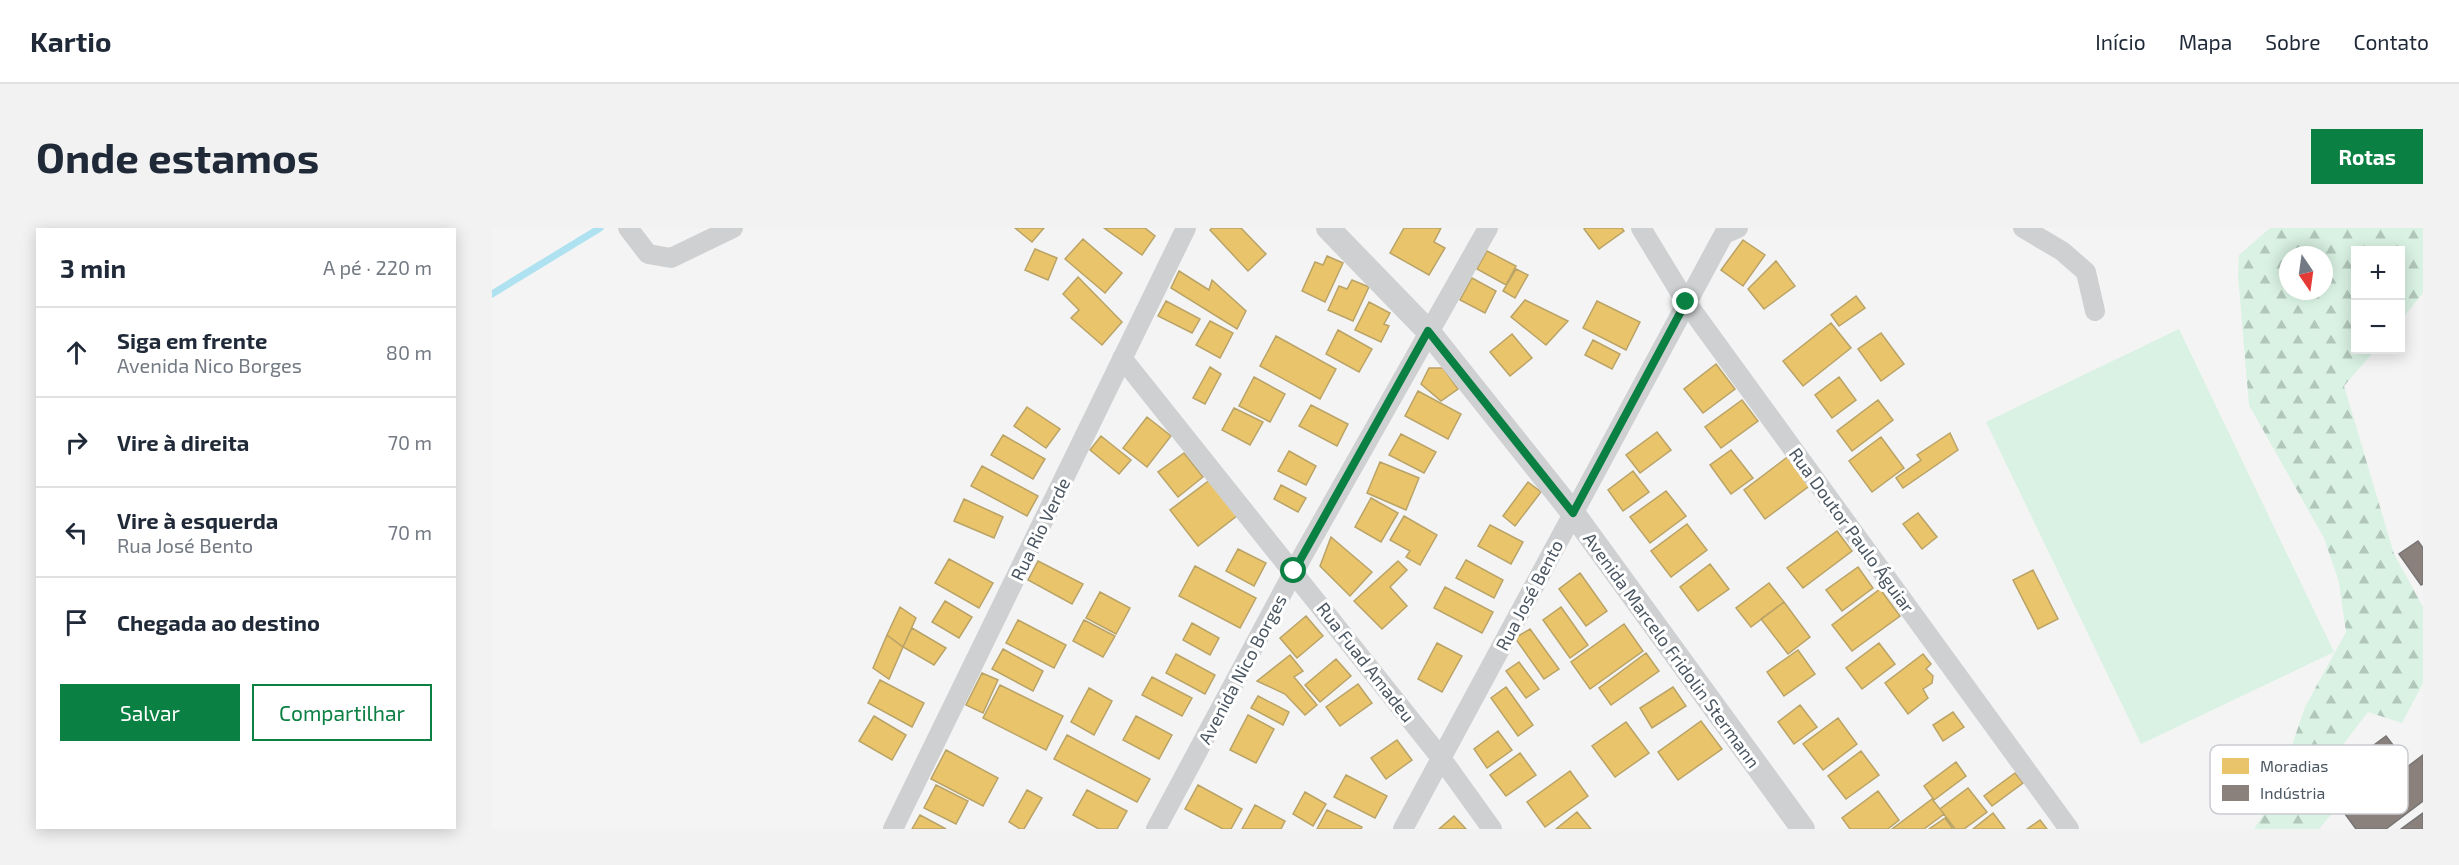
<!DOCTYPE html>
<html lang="pt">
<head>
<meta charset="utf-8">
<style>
	body { margin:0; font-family:"Exo 2",sans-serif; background:#f2f2f3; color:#1f2937 }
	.controls { position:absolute; right:18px; top:18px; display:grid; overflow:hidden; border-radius:0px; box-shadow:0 3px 15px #0003 }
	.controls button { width:54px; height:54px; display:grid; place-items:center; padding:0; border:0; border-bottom:2px solid #e0e1e3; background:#fff; color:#1f2937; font:30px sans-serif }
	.compass { position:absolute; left:1787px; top:18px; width:54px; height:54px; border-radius:50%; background:#fff; box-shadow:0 3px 15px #0003; rotate:167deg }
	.stop { position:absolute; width:18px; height:18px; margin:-14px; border:4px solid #0b8043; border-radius:50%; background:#fff }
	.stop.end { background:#0b8043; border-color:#fff; box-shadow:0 2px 6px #0008 }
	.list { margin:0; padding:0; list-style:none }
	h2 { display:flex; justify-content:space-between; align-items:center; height:78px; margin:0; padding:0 24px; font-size:26px }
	h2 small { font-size:20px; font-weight:400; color:#747a83 }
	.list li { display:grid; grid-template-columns:39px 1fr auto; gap:18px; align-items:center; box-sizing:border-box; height:90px; padding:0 24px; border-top:2px solid #e0e1e3 }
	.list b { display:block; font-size:22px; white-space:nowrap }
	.list p { margin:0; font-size:20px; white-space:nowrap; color:#747a83 }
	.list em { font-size:20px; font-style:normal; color:#747a83 }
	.actions { display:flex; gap:12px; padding:18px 24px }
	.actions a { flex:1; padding:14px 0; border:2px solid #0b8043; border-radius:0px; text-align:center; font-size:21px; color:#0b8043 }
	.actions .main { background:#0b8043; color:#fff }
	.icon { flex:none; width:33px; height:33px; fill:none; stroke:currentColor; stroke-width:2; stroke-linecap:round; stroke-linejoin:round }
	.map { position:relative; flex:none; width:1931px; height:601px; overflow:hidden; border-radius:0px }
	header { display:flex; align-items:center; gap:36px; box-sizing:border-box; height:84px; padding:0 30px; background:#fff; border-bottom:2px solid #e0e1e3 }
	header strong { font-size:28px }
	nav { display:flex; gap:33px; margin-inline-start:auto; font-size:21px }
	.intro { display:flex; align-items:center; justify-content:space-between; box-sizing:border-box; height:144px; padding:0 36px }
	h1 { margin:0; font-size:42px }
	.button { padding:15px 27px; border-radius:0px; background:#0b8043; color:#fff; font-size:21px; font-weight:700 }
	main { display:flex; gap:36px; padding:0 36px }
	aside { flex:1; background:#fff; border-radius:0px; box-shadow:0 3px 15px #0003 }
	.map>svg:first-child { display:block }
	.forest { fill:url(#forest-firs); fill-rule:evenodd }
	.pitch { fill:#d9f2e3 }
	.homes { fill:#e9c46a; stroke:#b9a367; stroke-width:1.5 }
	.industry { fill:#8a817c; stroke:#777474; stroke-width:1.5 }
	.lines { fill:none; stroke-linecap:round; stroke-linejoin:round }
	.stream { stroke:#aee2f0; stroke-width:7 }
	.minor { stroke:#ced0d2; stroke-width:20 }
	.tertiary { stroke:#ced0d2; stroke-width:24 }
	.route { stroke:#0b8043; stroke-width:8 }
	.labels { text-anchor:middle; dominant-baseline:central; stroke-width:6; stroke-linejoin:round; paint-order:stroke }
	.street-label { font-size:18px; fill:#4a5661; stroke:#fff }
	.key { fill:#fff; stroke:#c9ccd0; stroke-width:1.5 }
	.key-label { font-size:16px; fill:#4a5661 }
</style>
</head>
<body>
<header>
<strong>Kartio</strong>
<nav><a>Início</a><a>Mapa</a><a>Sobre</a><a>Contato</a></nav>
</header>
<div class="intro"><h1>Onde estamos</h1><a class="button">Rotas</a></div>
<main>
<aside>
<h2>3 min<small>A pé · 220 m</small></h2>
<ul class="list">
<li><svg class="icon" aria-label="ahead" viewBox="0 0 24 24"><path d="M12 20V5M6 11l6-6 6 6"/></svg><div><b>Siga em frente</b><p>Avenida Nico Borges</p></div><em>80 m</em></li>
<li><svg class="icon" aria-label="right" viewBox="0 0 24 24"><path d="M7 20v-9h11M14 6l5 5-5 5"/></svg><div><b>Vire à direita</b></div><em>70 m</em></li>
<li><svg class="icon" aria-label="left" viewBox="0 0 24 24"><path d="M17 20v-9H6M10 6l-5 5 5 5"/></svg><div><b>Vire à esquerda</b><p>Rua José Bento</p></div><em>70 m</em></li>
<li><svg class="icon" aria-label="arrive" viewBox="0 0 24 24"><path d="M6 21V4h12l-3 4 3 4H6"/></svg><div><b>Chegada ao destino</b></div></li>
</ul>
<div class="actions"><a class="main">Salvar</a><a>Compartilhar</a></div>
</aside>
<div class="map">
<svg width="1931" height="601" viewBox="0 0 1931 601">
	<defs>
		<pattern id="forest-firs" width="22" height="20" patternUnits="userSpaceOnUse" patternTransform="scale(1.5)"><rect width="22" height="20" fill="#d9f2e3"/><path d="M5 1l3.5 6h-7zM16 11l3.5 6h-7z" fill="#b2c7bb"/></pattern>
	</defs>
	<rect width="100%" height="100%" fill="#f4f4f4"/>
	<path class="forest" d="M1778,0h153v65l-22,27 -1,-70h-44v100h19l-31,36 50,168 29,53v76l-21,40 -34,-11 -36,47 16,35 -29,35h-65l20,-31 31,-91 41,-75 -7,-50 -15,-44 -75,-133 -11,-130 1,-20zM1796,27h36v36h-36z"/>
	<path class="pitch" d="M1687,101l155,323 -193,92 -155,-322z"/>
	<path class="homes" d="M523,0h29l-12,14z
		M612,0h41l10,8 -13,19z
		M720,0h29l25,26 -18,17 -38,-41z
		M912,0h37l-7,14 11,6 -16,27 -39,-22z
		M1094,0h36l2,3 -25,18 -15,-20z
		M591,11l39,34 -17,20 -40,-34z
		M1251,12l22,15 -22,31 -22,-16z
		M543,21l22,9 -9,22 -23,-10z
		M995,23l29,15 -10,19 -29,-16z
		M835,28l16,7 -18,39 -23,-11 13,-29 8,3z
		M1284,33l19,25 -31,23 -16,-20z
		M1024,41l12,6 -13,23 -12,-7z
		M687,43l30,19 3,-10 34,31 -9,18 -66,-41z
		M586,49l44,45 -20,23 -31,-27 8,-8 -16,-16z
		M980,50l24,13 -11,22 -25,-13z
		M860,52l17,7 -16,34 -25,-11 11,-24 8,3z
		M1364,68l9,12 -26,18 -8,-11z
		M1033,72l43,21 -22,24 -35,-28z
		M674,73l34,18 -8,14 -34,-17z
		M1105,73l43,21 -14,28 -43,-22z
		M877,74l21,11 -6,11 5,2 -8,16 -26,-12z
		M718,93l23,12 -13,25 -24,-13z
		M1339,95l20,25 -48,38 -20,-25z
		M846,102l34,19 -13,23 -33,-18z
		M1389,105l23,31 -23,17 -23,-32z
		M1020,106l20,24 -22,18 -20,-24z
		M784,108l60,33 -16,30 -60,-33z
		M1101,112l27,14 -8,15 -27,-14z
		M1224,136l19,25 -32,24 -19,-24z
		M718,139l11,7 -16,30 -12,-6z
		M937,140h14l15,21 -17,12 -20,-17z
		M762,149l31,17 -15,28 -31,-16z
		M1347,149l17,23 -24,18 -17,-23z
		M926,163l43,23 -13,25 -43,-23z
		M1250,172l16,21 -37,27 -16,-21z
		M1386,172l15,20 -41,31 -15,-20z
		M819,177l37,19 -11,22 -38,-20z
		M535,179l33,22 -14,19 -32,-22z
		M742,180l29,14 -13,23 -28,-15z
		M655,189l24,19 -24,31 -24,-19z
		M1165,204l14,18 -31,23 -14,-18z
		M1458,205l8,17 -55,38 -7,-10 25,-18 -4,-5z
		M909,206l35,18 -12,21 -35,-18z
		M511,207l42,24 -12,20 -42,-24z
		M609,208l30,24 -12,14 -29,-24z
		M1389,209l23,31 -32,24 -23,-31z
		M1239,222l22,28 -22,16 -21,-29z
		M797,223l27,15 -10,19 -28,-14z
		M692,225l19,24 -25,20 -20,-25z
		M1298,227l22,29 -47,35 -21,-29z
		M888,234l39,16 -13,32 -39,-17z
		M490,238l56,30 -11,20 -56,-30z
		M1141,243l16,21 -26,19 -15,-21z
		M719,251l27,36 -40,31 -28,-36z
		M1036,254l13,10 -26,34 -12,-10z
		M789,257l25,13 -8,14 -24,-13z
		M1174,263l20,25 -36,27 -20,-26z
		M879,270l27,15 -17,29 -26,-15z
		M472,271l39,18 -9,21 -40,-17z
		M1426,285l19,24 -15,12 -19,-25z
		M912,288l33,19 -17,30 -14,-8 4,-6 -20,-11z
		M1195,296l20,26 -36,27 -20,-26z
		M998,297l33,17 -12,22 -33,-18z
		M1345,303l15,20 -49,37 -16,-20z
		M839,309l41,35 -22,24 -30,-30z
		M746,321l28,14 -12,23 -28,-15z
		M457,331l44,24 -14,25 -44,-25z
		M974,332l37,20 -9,18 -38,-20z
		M546,333l45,23 -11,20 -44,-24z
		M906,333l9,9 -17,17 17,19 -25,23 -28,-28z
		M1218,336l19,25 -31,22 -18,-24z
		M703,338l61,32 -16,30 -61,-32z
		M1366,339l15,21 -31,23 -16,-21z
		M1541,342l25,49 -20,10 -25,-49z
		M1088,345l27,38 -21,15 -27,-37z
		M1277,355l15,19 -33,25 -15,-19z
		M953,359l48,25 -11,21 -48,-25z
		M1388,361l20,27 -48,35 -20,-26z
		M608,364l30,16 -14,26 -30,-16z
		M453,373l27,16 -13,21 -27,-16z
		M1292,374l26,35 -22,17 -27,-35z
		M408,379l16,11 -13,29 -16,-12z
		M1069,379l27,38 -18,13 -27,-38z
		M814,388l17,20 -26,22 -17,-20z
		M526,392l48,25 -12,23 -48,-25z
		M592,392l31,16 -12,21 -30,-16z
		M700,395l27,15 -9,17 -27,-15z
		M1132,396l19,27 -53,38 -19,-27z
		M420,400l34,20 -12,17 -31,-18z
		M1038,401l29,40 -15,10 -29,-41z
		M395,407l16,12 -14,32 -16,-11z
		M945,415l25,13 -20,36 -24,-13z
		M1387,415l16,21 -33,25 -16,-21z
		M511,421l40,22 -10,20 -41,-22z
		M1306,422l17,24 -31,22 -17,-24z
		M1154,425l13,18 -48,34 -12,-17z
		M684,426l39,21 -10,19 -39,-21z
		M1431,426l8,10 -5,5 7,7 -1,7 -9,6 5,9 -20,16 -23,-31z
		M798,427l13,16 -9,6 23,28 -12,10 -20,-21 -28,-13z
		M844,431l15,17 -31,26 -15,-17z
		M1027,434l20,27 -13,9 -20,-27z
		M490,445l16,7 -15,33 -17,-8z
		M660,449l40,21 -10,18 -40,-21z
		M388,452l44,23 -12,24 -44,-24z
		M866,456l14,19 -32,23 -14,-19z
		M508,457l63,31 -17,34 -63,-32z
		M1014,459l27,38 -15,11 -27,-38z
		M1181,459l13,19 -34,22 -12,-20z
		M597,460l23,13 -18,34 -23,-13z
		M766,468l31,16 -6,13 -32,-17z
		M1308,477l17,22 -23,17 -16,-22z
		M1461,484l11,15 -21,14 -10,-16z
		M756,487l26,14 -18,34 -26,-13z
		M382,488l32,19 -14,25 -33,-19z
		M644,488l36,19 -13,24 -36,-19z
		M1346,490l19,26 -34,26 -20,-26z
		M1209,493l21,28 -44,31 -20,-28z
		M1134,494l23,31 -34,24 -23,-31z
		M1006,503l14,19 -25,18 -13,-19z
		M575,507l83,44 -13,23 -83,-43z
		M905,512l15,20 -26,19 -15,-21z
		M454,522l52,28 -15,28 -52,-27z
		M1369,523l18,24 -33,24 -18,-23z
		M1028,525l16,22 -30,21 -16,-21z
		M1464,534l10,14 -32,24 -10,-14z
		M1078,543l18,25 -43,31 -18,-25z
		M1523,545l8,10 -31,23 -8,-10z
		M854,547l41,21 -12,22 -41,-21z
		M444,557l32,16 -12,23 -32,-16z
		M706,557l44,24 -11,20h-8l-38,-20z
		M1476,560l19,24 -23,17h-9l-15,-20z
		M535,562l15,8 -18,31h-4l-11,-7z
		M595,562l40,21 -10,18h-18l-26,-14z
		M1386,563l21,29 -11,9h-38l-8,-11z
		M813,564l21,12 -13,22 -20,-12z
		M1440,571l12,15 -20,15h-32z
		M763,577l30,16 -4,8h-39z
		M835,582l35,17 -1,2h-44z
		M1085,584l14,17h-35z
		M1501,585l12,16h-32z
		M428,587l26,14h-34z
		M962,588l12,13h-27z
		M1453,590l8,11h-24z
		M1548,592l7,9h-20z"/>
	<path class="industry" d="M1926,313l5,7v36l-2,1 -22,-31z
		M1894,508l21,27 -29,21 -20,-27z
		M1931,527v46l-37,28h-30l-11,-15z
		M1931,585v16h-22z"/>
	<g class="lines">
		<path class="stream" d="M0,66l108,-66"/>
		<path class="minor" d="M136,0l20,26 23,4 62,-30
			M1149,0l45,74 383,527
			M1531,0l39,23 24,21 9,39
			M630,130l319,400 51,71
			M401,601l293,-601
			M664,601l138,-258 194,-343
			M911,601l321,-595 14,-6"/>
		<path class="tertiary" d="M836,0l100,103 145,182 230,316"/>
	</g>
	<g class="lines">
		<path class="route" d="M802,343l134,-240 145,182 113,-211"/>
	</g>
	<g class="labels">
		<g class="street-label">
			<text transform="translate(548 301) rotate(-64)">Rua Rio Verde</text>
			<text transform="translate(1360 302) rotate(54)">Rua Doutor Paulo Águiar</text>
			<text transform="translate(1037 367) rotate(-62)">Rua José Bento</text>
			<text transform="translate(1180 422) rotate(54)">Avenida Marcelo Fridolin Stermann</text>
			<text transform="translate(874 434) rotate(52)">Rua Fuad Amadeu</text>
			<text transform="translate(750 441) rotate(-62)">Avenida Nico Borges</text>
		</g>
	</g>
	<rect x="1718" y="517" width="198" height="69" rx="9" class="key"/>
	<rect x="1730" y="530" width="27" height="16" fill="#e9c46a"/>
	<rect x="1730" y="557" width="27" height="16" fill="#8a817c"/>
	<g class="key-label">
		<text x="1768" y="544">Moradias</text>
		<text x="1768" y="571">Indústria</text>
	</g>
</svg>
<div class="controls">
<button>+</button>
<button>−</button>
</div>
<svg class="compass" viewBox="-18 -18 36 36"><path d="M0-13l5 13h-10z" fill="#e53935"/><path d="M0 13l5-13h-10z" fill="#747a83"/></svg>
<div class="stop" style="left:802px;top:343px"></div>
<div class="stop end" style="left:1194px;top:74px"></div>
</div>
</main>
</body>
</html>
